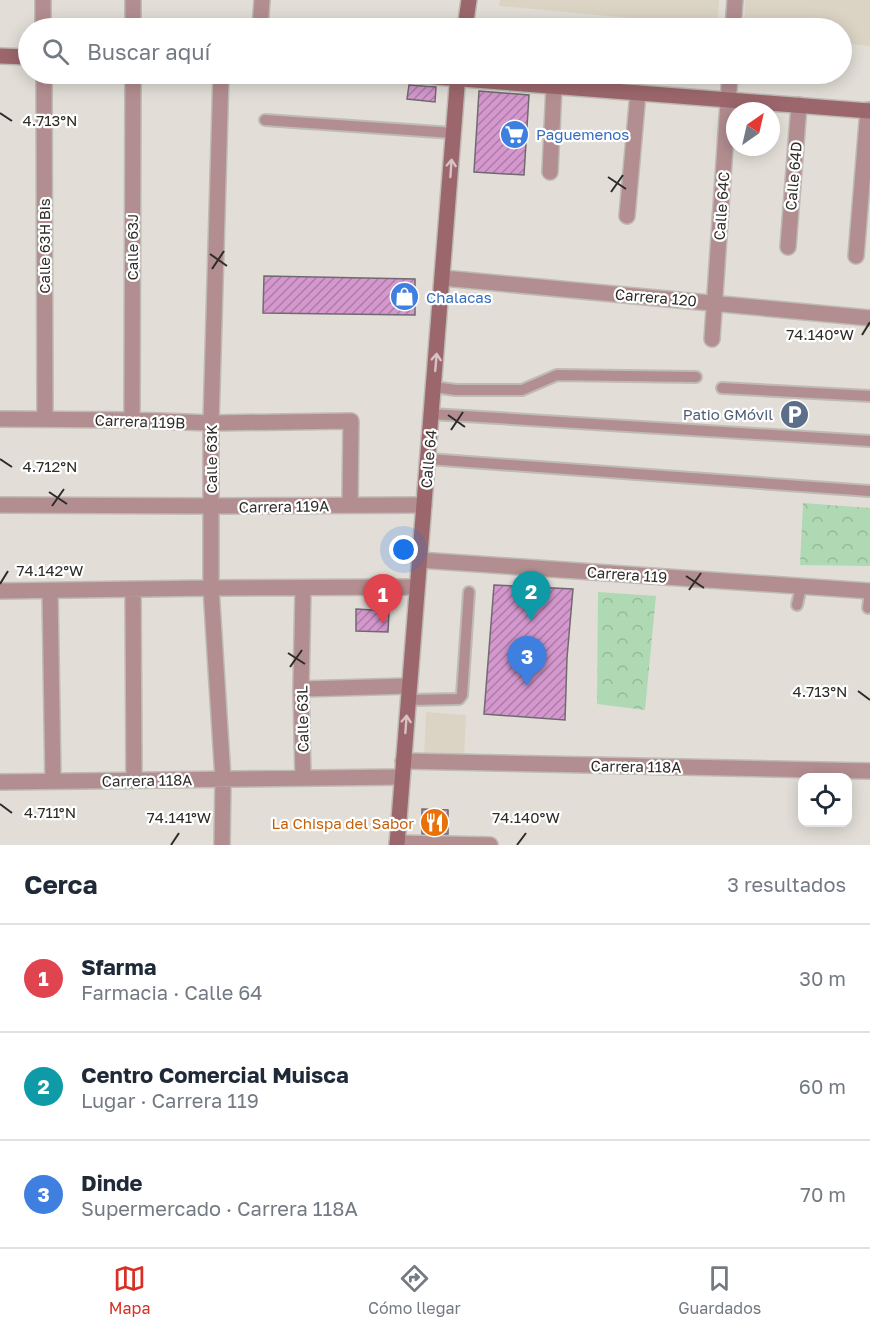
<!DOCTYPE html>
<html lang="es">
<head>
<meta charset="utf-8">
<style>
	body { margin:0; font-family:"Golos Text",sans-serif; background:#f2f2f3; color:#1f2937 }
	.controls { position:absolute; right:18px; bottom:18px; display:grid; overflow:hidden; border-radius:12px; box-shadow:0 3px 15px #0003 }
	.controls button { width:54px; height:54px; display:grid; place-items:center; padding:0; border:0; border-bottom:2px solid #e0e1e3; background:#fff; color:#1f2937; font:30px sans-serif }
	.compass { position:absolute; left:726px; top:102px; width:54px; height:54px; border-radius:50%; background:#fff; box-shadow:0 3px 15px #0003; rotate:34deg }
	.you { position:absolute; left:404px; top:550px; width:21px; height:21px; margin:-15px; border:4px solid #fff; border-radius:50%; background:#1a73e8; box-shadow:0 0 0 9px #1a73e833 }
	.badge { display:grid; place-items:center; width:39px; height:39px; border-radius:50%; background:#d93025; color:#fff; font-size:20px; font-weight:700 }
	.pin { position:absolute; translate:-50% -50px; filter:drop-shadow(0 2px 3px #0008) }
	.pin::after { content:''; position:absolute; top:32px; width:21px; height:18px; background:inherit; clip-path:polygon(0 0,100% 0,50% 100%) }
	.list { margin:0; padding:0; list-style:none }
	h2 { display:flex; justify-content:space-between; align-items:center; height:78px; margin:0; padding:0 24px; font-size:26px }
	h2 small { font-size:20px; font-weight:400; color:#747a83 }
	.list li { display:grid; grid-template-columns:39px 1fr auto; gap:18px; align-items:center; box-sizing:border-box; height:108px; padding:0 24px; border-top:2px solid #e0e1e3 }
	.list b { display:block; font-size:22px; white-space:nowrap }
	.list p { margin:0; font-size:20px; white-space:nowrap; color:#747a83 }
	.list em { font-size:20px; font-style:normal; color:#747a83 }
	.icon { flex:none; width:33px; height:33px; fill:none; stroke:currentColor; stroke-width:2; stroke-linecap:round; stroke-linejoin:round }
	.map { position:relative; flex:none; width:870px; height:845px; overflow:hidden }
	.search { position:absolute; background:#fff; box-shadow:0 3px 15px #0003; left:18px; right:18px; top:18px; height:66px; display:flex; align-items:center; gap:15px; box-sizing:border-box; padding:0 21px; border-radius:33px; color:#747a83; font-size:22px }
	.sheet { height:402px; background:#fff }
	nav { display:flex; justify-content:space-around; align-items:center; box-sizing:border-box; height:84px; border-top:2px solid #e0e1e3; background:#fff; font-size:16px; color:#747a83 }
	nav a { display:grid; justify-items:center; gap:3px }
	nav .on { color:#d93025 }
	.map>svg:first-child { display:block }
	.built { fill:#dbd4c5 }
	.park { fill:url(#park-crowns) }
	.building { fill:url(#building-hatch); stroke:#706a70; stroke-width:1.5 }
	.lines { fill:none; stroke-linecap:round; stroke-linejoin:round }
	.lane-casing { stroke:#bebab4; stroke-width:14 }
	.street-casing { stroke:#bebab4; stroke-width:18 }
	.secondary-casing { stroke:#bebab4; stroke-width:18 }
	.lane { stroke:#b38e91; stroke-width:10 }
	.street { stroke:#b38e91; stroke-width:15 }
	.secondary { stroke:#9c676c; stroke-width:15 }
	.oneway { stroke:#d7c2c4 }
	.ticks { fill:none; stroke:#2e2c29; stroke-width:2 }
	.labels { text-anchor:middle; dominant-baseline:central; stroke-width:4.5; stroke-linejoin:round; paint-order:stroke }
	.shop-label { font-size:15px; fill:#366cbe; stroke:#fff; text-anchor:start }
	.street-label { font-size:15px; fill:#2e2c29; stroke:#fff }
	.service-label { font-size:15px; fill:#4e5e75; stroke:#fff; text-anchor:end }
	.food-label { font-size:15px; fill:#c56008; stroke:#fff; text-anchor:end }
	.ticks-label { font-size:15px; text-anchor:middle; fill:#2e2c29; stroke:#fff; stroke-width:4.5; stroke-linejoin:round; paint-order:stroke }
</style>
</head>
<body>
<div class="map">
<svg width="870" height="845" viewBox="0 0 870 845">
	<defs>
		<pattern id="park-crowns" width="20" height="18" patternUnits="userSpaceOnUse" patternTransform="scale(1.5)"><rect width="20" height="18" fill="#aed9b3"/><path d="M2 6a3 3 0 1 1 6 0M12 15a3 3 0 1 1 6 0" fill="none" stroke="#96ba9a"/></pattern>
		<pattern id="building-hatch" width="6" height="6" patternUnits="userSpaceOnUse" patternTransform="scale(1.5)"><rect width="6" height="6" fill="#d498ce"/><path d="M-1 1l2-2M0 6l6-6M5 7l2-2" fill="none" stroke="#ac7ca7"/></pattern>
	</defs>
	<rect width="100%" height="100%" fill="#e2ded7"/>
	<path class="built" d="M500,0h219l-2,26 -218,-20z
		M745,0h125v46l-28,-3v-15h-98z
		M426,712l40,3 -2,45 -40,-3z"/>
	<path class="park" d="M803,503l67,5v58l-70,-1z
		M598,592l58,4 -11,114 -48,-6z"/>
	<path class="building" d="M409,85l27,2 -1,15 -28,-3z
		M479,91l50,4 -5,80 -50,-3z
		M264,276l151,3v36l-152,-2z
		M494,585l79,4 -6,69 -2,62 -81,-6z
		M356,609l33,2 -1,21 -32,-1z
		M422,809l26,1v24h-26z"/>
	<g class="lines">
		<defs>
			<path id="lane" d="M265,120l188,13
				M434,387l22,3h66l35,-15 139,2
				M722,388l148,8
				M431,414l439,27
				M428,459l442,32
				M797,605l4,-18
				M868,608l2,-17
				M408,700l51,-1 3,-4 7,-103"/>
			<path id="street" d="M43,0v28
				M133,28v-28
				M260,28l2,-28
				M733,28l2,-28
				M44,74l1,345
				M221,74l-10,349v165l12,191 -1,66
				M550,172l4,-86
				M627,216l11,-123
				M788,247l11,-142
				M856,256l12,-146
				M443,278l427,40
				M712,339l18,-265
				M0,419l132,1 79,3 140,-2 -1,84
				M132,420l1,-346
				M0,505l211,1 213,-1
				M419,560l451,31
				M303,589l-2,100 2,89
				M133,590l1,190
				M0,591l211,-3 206,-1
				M50,591l3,190
				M301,689l108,-3
				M403,761l467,10
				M0,782l402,-5
				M397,843l93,2"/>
			<path id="secondary" d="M465,28l4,-28
				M0,56l28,1
				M397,74l473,37
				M397,845l61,-771"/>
		</defs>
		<use href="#lane" class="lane-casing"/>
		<use href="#street" class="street-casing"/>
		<use href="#secondary" class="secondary-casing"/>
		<use href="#lane" class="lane"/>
		<use href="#street" class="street"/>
		<use href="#secondary" class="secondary"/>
	</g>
	<defs><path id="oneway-shaft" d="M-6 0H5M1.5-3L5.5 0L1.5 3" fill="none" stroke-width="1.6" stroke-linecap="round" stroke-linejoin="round" transform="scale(1.5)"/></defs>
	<g class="oneway">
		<use href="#oneway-shaft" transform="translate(451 168) rotate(-86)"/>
		<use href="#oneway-shaft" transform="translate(436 362) rotate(-85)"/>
		<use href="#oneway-shaft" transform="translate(406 724) rotate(-86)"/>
	</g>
	<path class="ticks" d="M0,113l12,8M608,177l18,12M611,192l12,-17M210,254l17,12M212,269l12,-18M862,335l8,-13M448,415l17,12M451,430l12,-18M0,459l12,8M49,492l18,12M52,506l12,-17M686,576l18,12M0,584l8,-13M689,590l12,-17M288,653l17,11M290,667l12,-17M858,691l12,9M0,804l12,9M171,845l8,-12M517,845l9,-12"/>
	<defs>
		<symbol id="supermarket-disc" viewBox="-11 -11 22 22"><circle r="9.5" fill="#3f7fe0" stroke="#fff"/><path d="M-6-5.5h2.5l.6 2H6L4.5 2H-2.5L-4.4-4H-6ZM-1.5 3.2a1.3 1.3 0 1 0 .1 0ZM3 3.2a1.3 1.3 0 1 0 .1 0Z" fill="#fff"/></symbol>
		<symbol id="shop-disc" viewBox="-11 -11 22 22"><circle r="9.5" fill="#3f7fe0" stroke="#fff"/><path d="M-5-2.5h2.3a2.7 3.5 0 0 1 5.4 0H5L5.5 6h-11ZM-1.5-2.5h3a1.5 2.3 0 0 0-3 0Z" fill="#fff"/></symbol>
		<symbol id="parking-disc" viewBox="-11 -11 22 22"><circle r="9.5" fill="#5c6f8a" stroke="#fff"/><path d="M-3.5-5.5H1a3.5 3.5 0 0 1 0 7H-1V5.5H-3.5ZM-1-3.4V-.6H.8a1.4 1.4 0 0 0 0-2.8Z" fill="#fff"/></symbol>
		<symbol id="restaurant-disc" viewBox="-11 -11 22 22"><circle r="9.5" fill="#e8710a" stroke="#fff"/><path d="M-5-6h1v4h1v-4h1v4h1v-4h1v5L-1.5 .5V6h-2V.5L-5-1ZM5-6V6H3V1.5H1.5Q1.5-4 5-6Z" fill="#fff"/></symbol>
	</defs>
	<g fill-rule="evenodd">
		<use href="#supermarket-disc" x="498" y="118" width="33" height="33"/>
		<use href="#shop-disc" x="388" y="280" width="33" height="33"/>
		<use href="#parking-disc" x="778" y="398" width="33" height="33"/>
		<use href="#restaurant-disc" x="418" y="806" width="33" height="33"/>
	</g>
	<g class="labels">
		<g class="shop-label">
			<text x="536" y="134">Paguemenos</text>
			<text x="426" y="297">Chalacas</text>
		</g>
		<g class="street-label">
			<text transform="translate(793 176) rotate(-85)">Calle 64D</text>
			<text transform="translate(721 206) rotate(-86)">Calle 64C</text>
			<text transform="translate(44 246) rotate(-90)">Calle 63H Bis</text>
			<text transform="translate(132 247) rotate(-90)">Calle 63J</text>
			<text transform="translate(656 297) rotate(5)">Carrera 120</text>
			<text transform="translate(140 421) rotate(2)">Carrera 119B</text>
			<text transform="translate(211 459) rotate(-90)">Calle 63K</text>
			<text transform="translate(428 459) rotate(-85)">Calle 64</text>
			<text transform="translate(284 506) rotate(-1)">Carrera 119A</text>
			<text transform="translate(627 574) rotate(4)">Carrera 119</text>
			<text transform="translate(302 719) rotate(-91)">Calle 63L</text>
			<text transform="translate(636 766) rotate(1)">Carrera 118A</text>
			<text transform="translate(147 780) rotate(-1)">Carrera 118A</text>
		</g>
		<g class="service-label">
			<text x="773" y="414">Patio GMóvil</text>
		</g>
		<g class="food-label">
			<text x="414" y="823">La Chispa del Sabor</text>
		</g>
	</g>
	<g class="ticks-label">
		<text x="50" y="126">4.713°N</text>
		<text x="820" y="340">74.140°W</text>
		<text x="50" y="472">4.712°N</text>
		<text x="50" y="576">74.142°W</text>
		<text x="820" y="697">4.713°N</text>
		<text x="50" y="818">4.711°N</text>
		<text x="179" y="823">74.141°W</text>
		<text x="526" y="823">74.140°W</text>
	</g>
</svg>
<div class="controls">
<button><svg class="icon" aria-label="locate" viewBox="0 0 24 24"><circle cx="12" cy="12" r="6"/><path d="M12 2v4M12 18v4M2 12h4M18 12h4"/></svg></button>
</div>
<svg class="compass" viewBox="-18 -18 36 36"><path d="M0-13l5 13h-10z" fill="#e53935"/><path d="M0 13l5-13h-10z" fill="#747a83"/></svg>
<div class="you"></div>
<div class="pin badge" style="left:383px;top:624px;background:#e0444e">1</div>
<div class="pin badge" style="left:531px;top:621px;background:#0f9aa8">2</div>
<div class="pin badge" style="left:527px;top:686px;background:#3f7fe0">3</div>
<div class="search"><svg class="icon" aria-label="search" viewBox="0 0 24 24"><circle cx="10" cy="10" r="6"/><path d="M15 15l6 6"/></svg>Buscar aquí</div>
</div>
<section class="sheet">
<h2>Cerca<small>3 resultados</small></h2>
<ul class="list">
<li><span class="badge" style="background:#e0444e">1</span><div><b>Sfarma</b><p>Farmacia · Calle 64</p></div><em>30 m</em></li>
<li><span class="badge" style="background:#0f9aa8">2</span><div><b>Centro Comercial Muisca</b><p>Lugar · Carrera 119</p></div><em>60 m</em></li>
<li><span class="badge" style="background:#3f7fe0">3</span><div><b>Dinde</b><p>Supermercado · Carrera 118A</p></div><em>70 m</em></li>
</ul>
</section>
<nav>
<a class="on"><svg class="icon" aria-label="map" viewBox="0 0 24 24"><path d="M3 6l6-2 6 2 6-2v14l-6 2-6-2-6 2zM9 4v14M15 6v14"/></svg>Mapa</a>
<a><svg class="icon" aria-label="directions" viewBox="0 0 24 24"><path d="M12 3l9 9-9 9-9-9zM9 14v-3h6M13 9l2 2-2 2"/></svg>Cómo llegar</a>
<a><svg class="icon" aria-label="saved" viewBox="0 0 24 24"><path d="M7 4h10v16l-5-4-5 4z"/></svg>Guardados</a>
</nav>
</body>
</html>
